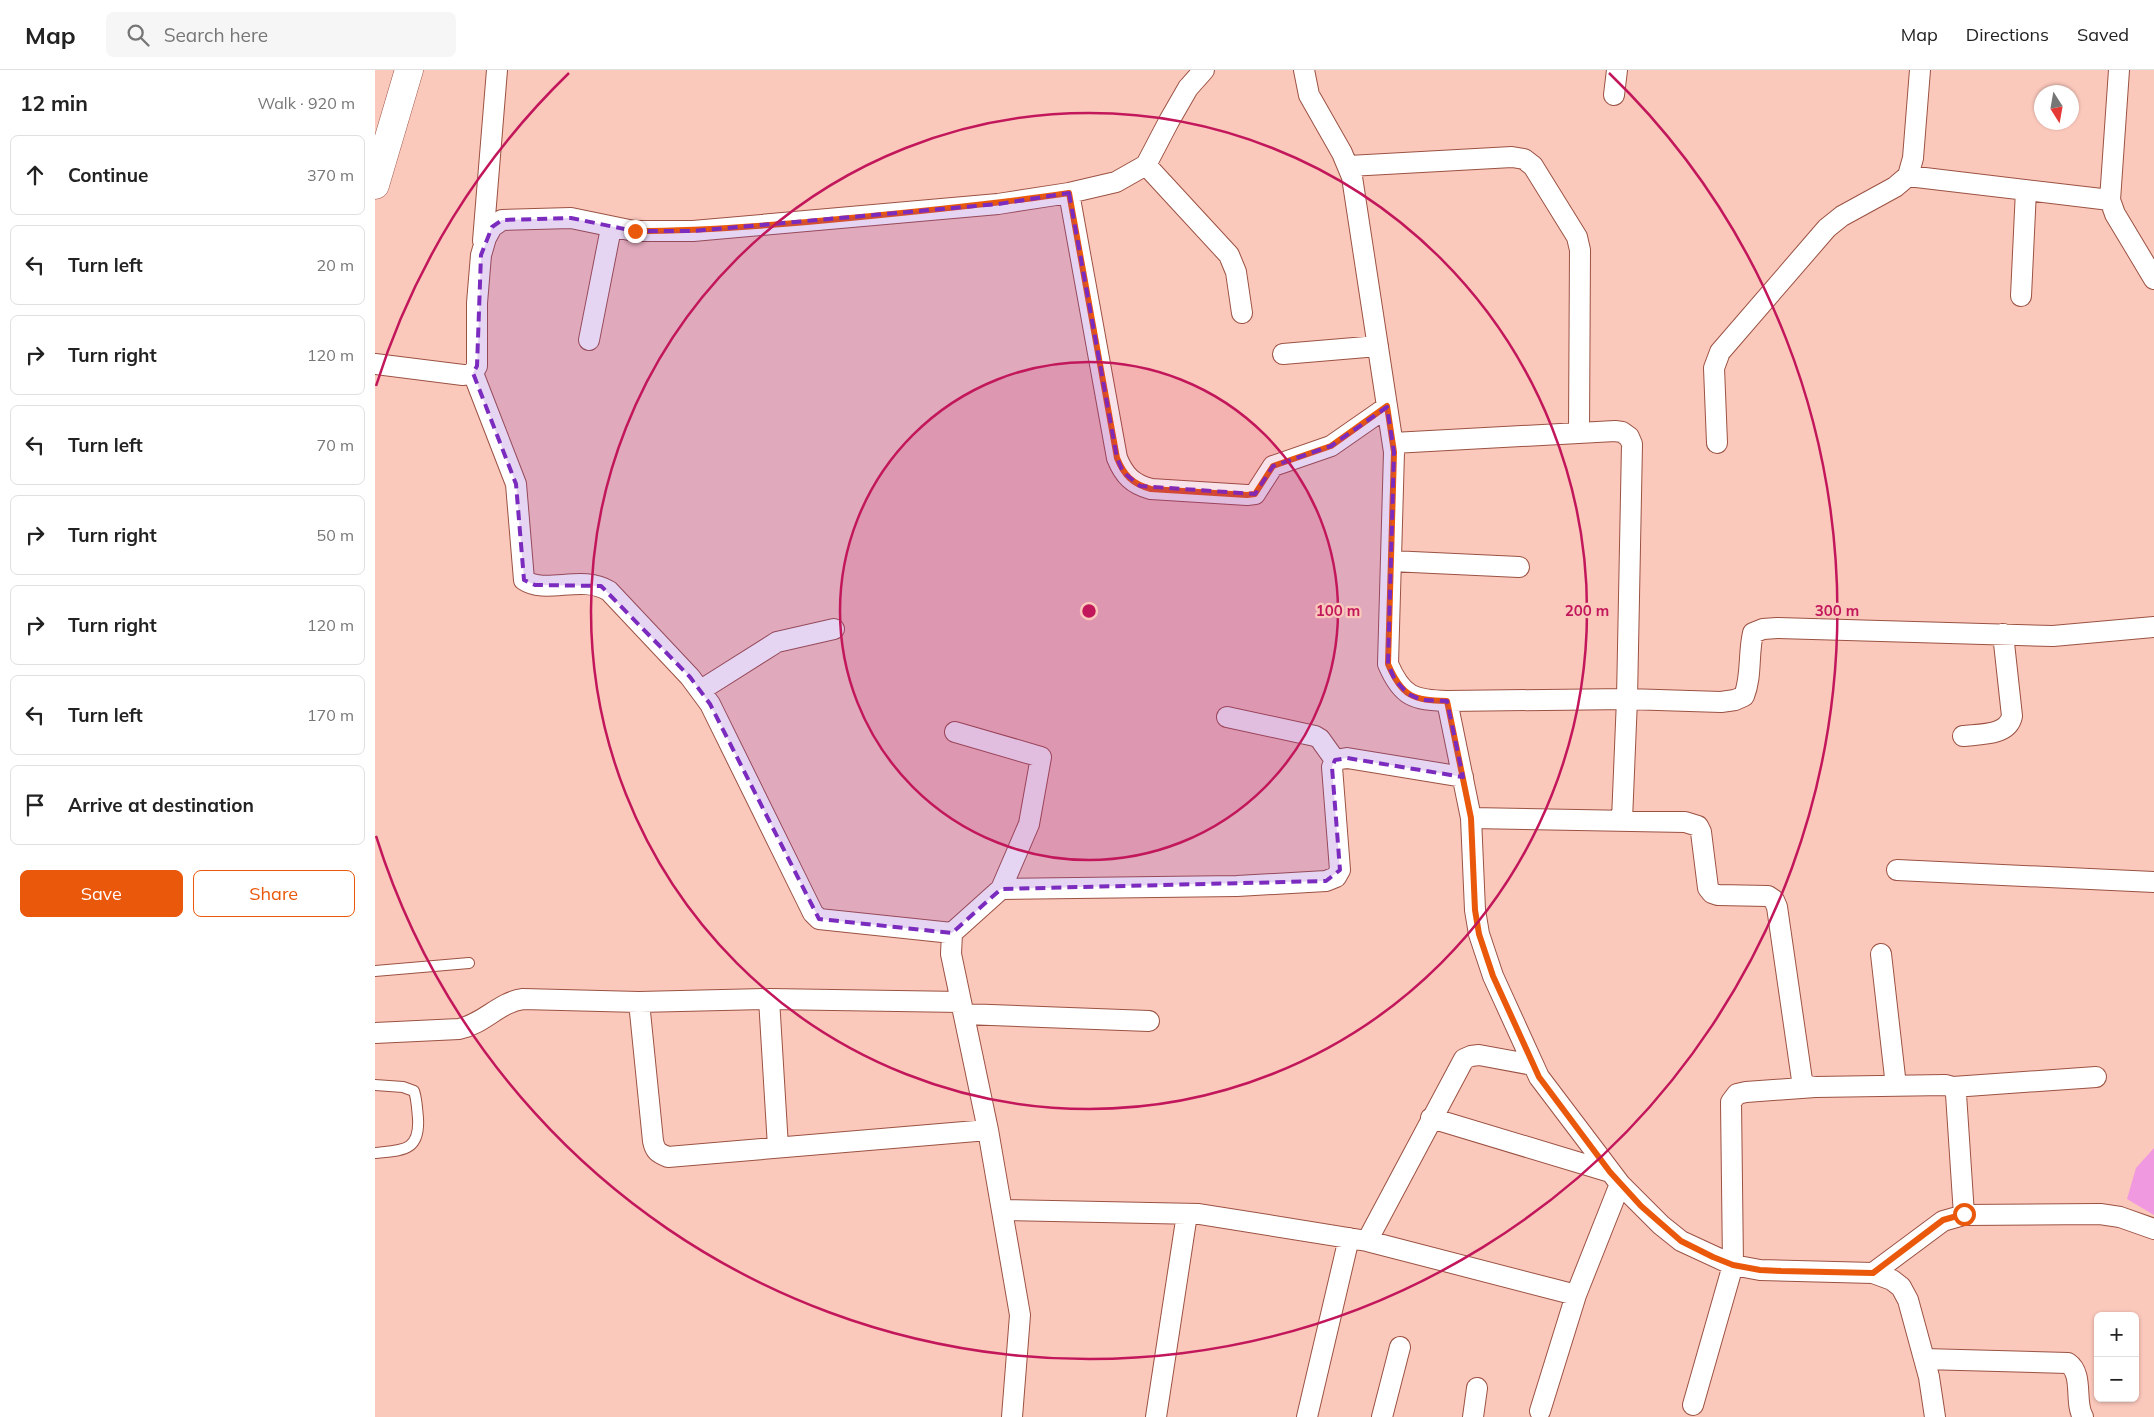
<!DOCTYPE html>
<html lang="en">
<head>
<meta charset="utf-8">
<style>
	body { margin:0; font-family:Mulish,sans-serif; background:#f6f6f6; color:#222 }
	.controls { position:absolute; right:15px; bottom:15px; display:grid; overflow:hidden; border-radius:8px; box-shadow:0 1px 4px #0004 }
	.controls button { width:45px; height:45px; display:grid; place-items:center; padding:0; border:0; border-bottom:1px solid #e0e0e0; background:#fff; color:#222; font:25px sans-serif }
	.compass { position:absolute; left:1659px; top:15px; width:45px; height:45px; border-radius:50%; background:#fff; box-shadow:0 1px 4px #0004; rotate:169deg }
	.stop { position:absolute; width:15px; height:15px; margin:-11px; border:4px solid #ea580c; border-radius:50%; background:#fff }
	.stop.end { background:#ea580c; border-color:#fff; box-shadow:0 1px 5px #0008 }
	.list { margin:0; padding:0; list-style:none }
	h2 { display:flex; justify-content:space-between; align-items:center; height:65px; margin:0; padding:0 20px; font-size:21px }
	h2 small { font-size:16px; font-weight:400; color:#767676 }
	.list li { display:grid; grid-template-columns:32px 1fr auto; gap:15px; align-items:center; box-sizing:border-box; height:80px; margin:0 10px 10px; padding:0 10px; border:1px solid #e0e0e0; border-radius:8px }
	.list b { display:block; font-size:19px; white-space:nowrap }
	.list em { font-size:16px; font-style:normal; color:#767676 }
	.actions { display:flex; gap:10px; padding:15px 20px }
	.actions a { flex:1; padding:11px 0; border:1px solid #ea580c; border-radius:8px; text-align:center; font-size:18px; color:#ea580c }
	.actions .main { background:#ea580c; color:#fff }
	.icon { flex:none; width:28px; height:28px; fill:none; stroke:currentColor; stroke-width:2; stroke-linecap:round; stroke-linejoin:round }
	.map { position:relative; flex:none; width:1779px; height:1347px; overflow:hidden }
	header { display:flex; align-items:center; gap:30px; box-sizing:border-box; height:70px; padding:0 25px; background:#fff; border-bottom:1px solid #e0e0e0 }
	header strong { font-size:24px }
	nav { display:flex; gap:28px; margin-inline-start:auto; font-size:18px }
	.search { width:350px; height:45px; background:#f6f6f6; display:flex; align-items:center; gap:12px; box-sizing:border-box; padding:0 18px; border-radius:8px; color:#767676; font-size:19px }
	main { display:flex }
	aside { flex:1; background:#fff }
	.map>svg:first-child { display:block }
	.water { fill:#f098e0 }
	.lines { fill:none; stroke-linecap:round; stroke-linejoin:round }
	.service-casing { stroke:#9b5242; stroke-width:12 }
	.minor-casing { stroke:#9b5242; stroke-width:22 }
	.trunk-casing { stroke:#9b5242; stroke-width:29 }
	.service { stroke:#fff; stroke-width:10 }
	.minor { stroke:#fff; stroke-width:20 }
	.trunk { stroke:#fff; stroke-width:28 }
	.route { stroke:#ea580c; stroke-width:6 }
	.marked { fill:#7b2cbf; fill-opacity:0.2; stroke:#7b2cbf; stroke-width:4; stroke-dasharray:10 6; stroke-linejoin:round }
	.ring { fill:none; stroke:#c2185b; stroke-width:2.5 }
	.centre { fill:#c2185b; stroke:#fbc8bc; stroke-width:2.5 }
	.ring-label { font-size:15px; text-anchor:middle; font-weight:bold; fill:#c2185b; stroke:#fbc8bc; stroke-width:4.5; stroke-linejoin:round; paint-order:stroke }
</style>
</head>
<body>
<header>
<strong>Map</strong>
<div class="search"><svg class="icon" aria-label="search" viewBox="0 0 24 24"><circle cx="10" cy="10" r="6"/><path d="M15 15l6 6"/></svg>Search here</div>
<nav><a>Map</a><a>Directions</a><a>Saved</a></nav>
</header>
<main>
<aside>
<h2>12 min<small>Walk · 920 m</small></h2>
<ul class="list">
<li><svg class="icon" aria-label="ahead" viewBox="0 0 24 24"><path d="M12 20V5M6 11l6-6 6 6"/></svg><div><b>Continue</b></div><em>370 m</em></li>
<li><svg class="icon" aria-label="left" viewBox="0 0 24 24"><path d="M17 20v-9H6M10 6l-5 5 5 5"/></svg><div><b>Turn left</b></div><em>20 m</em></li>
<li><svg class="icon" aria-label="right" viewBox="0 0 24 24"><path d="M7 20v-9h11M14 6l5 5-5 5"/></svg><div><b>Turn right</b></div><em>120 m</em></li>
<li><svg class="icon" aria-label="left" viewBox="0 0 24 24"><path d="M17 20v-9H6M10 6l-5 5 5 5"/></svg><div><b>Turn left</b></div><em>70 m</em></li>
<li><svg class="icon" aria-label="right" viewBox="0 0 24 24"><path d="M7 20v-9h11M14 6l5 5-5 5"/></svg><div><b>Turn right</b></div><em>50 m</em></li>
<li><svg class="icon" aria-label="right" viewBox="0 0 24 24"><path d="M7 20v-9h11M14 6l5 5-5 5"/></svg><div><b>Turn right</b></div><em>120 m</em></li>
<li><svg class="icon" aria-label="left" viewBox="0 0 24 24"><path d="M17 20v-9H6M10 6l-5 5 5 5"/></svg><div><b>Turn left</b></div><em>170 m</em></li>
<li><svg class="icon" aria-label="arrive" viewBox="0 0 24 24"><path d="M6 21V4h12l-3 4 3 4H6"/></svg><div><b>Arrive at destination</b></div></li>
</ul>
<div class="actions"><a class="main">Save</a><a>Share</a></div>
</aside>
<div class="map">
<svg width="1779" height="1347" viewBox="0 0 1779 1347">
	<rect width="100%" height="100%" fill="#fbc8bc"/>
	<path class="water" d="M1779,1078v67l-27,-16 9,-31z"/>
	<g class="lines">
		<defs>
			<path id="service" d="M0,901l94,-8
				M0,1015l28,2 11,4c3,9 3,18 4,27 2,34 -16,32 -43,35"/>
			<path id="minor" d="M929,0l5,25 33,58 10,24 42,275 -6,212c14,33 26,36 59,37l180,-2 94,3 14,-2 9,-4c8,-20 4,-42 9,-63l10,-4 14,-1 276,8 101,-9
				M1744,0l-9,130 5,14 39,65
				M1239,25l3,-25
				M771,95l83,90 7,17 6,41
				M974,96l163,-9 12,2 9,7 44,71 3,13 -1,182
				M1533,106l202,24
				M694,123l48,265c7,17 15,26 34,31l96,6 8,-1 18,-28 58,-20 56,-39
				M108,171l14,-171
				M1646,226l5,-106
				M214,270l22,-112
				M908,284l95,-8
				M0,294l88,11 10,-2 4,-7v-63l4,-48 5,-17 6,-11 10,-7 69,-2 63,13h59l305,-27 71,-11 47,-11 30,-17 23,-44 19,-33 16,-18
				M98,303l43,111 8,96c22,15 58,-6 85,11l81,86 20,27 103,209 6,6 133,14
				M1018,373l222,-12 7,1 7,5 3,7 -5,255 -5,121
				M1342,373l-3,-75 6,-16 107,-124 15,-12 53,-29 13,-11 5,-18 7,-88
				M1016,491l128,6
				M326,620l76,-48 57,-13
				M1072,631l24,117 4,92 4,24 14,42 46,101 81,107 41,41 20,16 52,24 27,5 113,3 19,7 9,7 7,13 21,77 6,40
				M852,647l88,19 5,3 15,21
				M580,662l86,25 -12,67 -28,65 -49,44 -1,21 37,176 32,185 -8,102
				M1588,666c16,-2 45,0 49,-20l-9,-82
				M1096,748l214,4 13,4 3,6 7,56 4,5 6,2 50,1 6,4 3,7 25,173 5,6 8,1 131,-2 7,2 3,7 8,121
				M1522,800l257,12
				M626,819l236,-3 89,-5 10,-4 4,-7 -8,-103 3,-7 12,-2 116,19
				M1506,884l15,132
				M394,929l9,148
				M264,932l14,139c2,10 5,12 15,16l320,-27
				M589,944l185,7
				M0,963l84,-4c25,-5 40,-27 64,-30l116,3 130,-3 192,3
				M1578,1017l143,-10
				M1056,1048l179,54
				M627,1140l197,4 168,27 209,54
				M992,1171l97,-182 7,-3 8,-1 54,10
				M1498,1203l70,-52 21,-6 136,-1 20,3 34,12
				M1549,1289l144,4c16,11 6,39 15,54
				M1318,1335l40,-140 -2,-163 6,-8 9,-2 69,-5
				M1165,1341l36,-116 44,-111
				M781,1347l31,-203
				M932,1347l42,-179
				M1007,1347l18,-70
				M1098,1347l4,-29"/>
			<path id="trunk" d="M0,115l34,-115"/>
		</defs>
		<use href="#service" class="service-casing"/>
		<use href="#minor" class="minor-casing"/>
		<use href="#trunk" class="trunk-casing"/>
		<use href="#service" class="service"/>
		<use href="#minor" class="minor"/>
		<use href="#trunk" class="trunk"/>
	</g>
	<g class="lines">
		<path class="route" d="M260,161c72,0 143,-6 215,-13 73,-7 146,-14 219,-25l48,265c7,17 15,26 34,31l96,6 8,-1 18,-28 58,-20 56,-40 7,46 -6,212c14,33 25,36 59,37l24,117 4,92 4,24 14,42 46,101 71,95 31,34 40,35 32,16 20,8 27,5 21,1 92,2 70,-53 21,-6"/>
	</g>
	<path class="marked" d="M694,123l48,265 6,14 17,14 115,8 18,-28 58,-20 56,-39 7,45 -6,212 7,16 13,14 14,6 25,1 16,76 -116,-19 -12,2 -3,7 8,103 -14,11 -325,8 -49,44 -133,-14 -109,-215 -20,-27 -89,-91 -66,-1 -11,-5 -8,-96 -43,-111 4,-7 4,-111 11,-28 10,-7 69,-2 63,13h59l305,-27z"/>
	<circle cx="714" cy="541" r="249" fill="#c2185b" fill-opacity=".12"/>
	<g class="ring">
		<circle cx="714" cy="541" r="249"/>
		<circle cx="714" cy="541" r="498"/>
		<path d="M1 316A748 748 0 0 1 194 3M1234 3A748 748 0 1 1 1 766"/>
	</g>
	<circle cx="714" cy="541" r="8" class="centre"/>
	<g class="ring-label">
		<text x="963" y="546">100 m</text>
		<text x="1212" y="546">200 m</text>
		<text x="1462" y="546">300 m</text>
	</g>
</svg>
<div class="controls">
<button>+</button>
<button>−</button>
</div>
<svg class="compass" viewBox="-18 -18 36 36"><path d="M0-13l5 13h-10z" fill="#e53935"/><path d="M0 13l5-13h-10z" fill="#767676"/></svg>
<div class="stop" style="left:1589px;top:1144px"></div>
<div class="stop end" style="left:260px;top:161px"></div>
</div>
</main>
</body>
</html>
